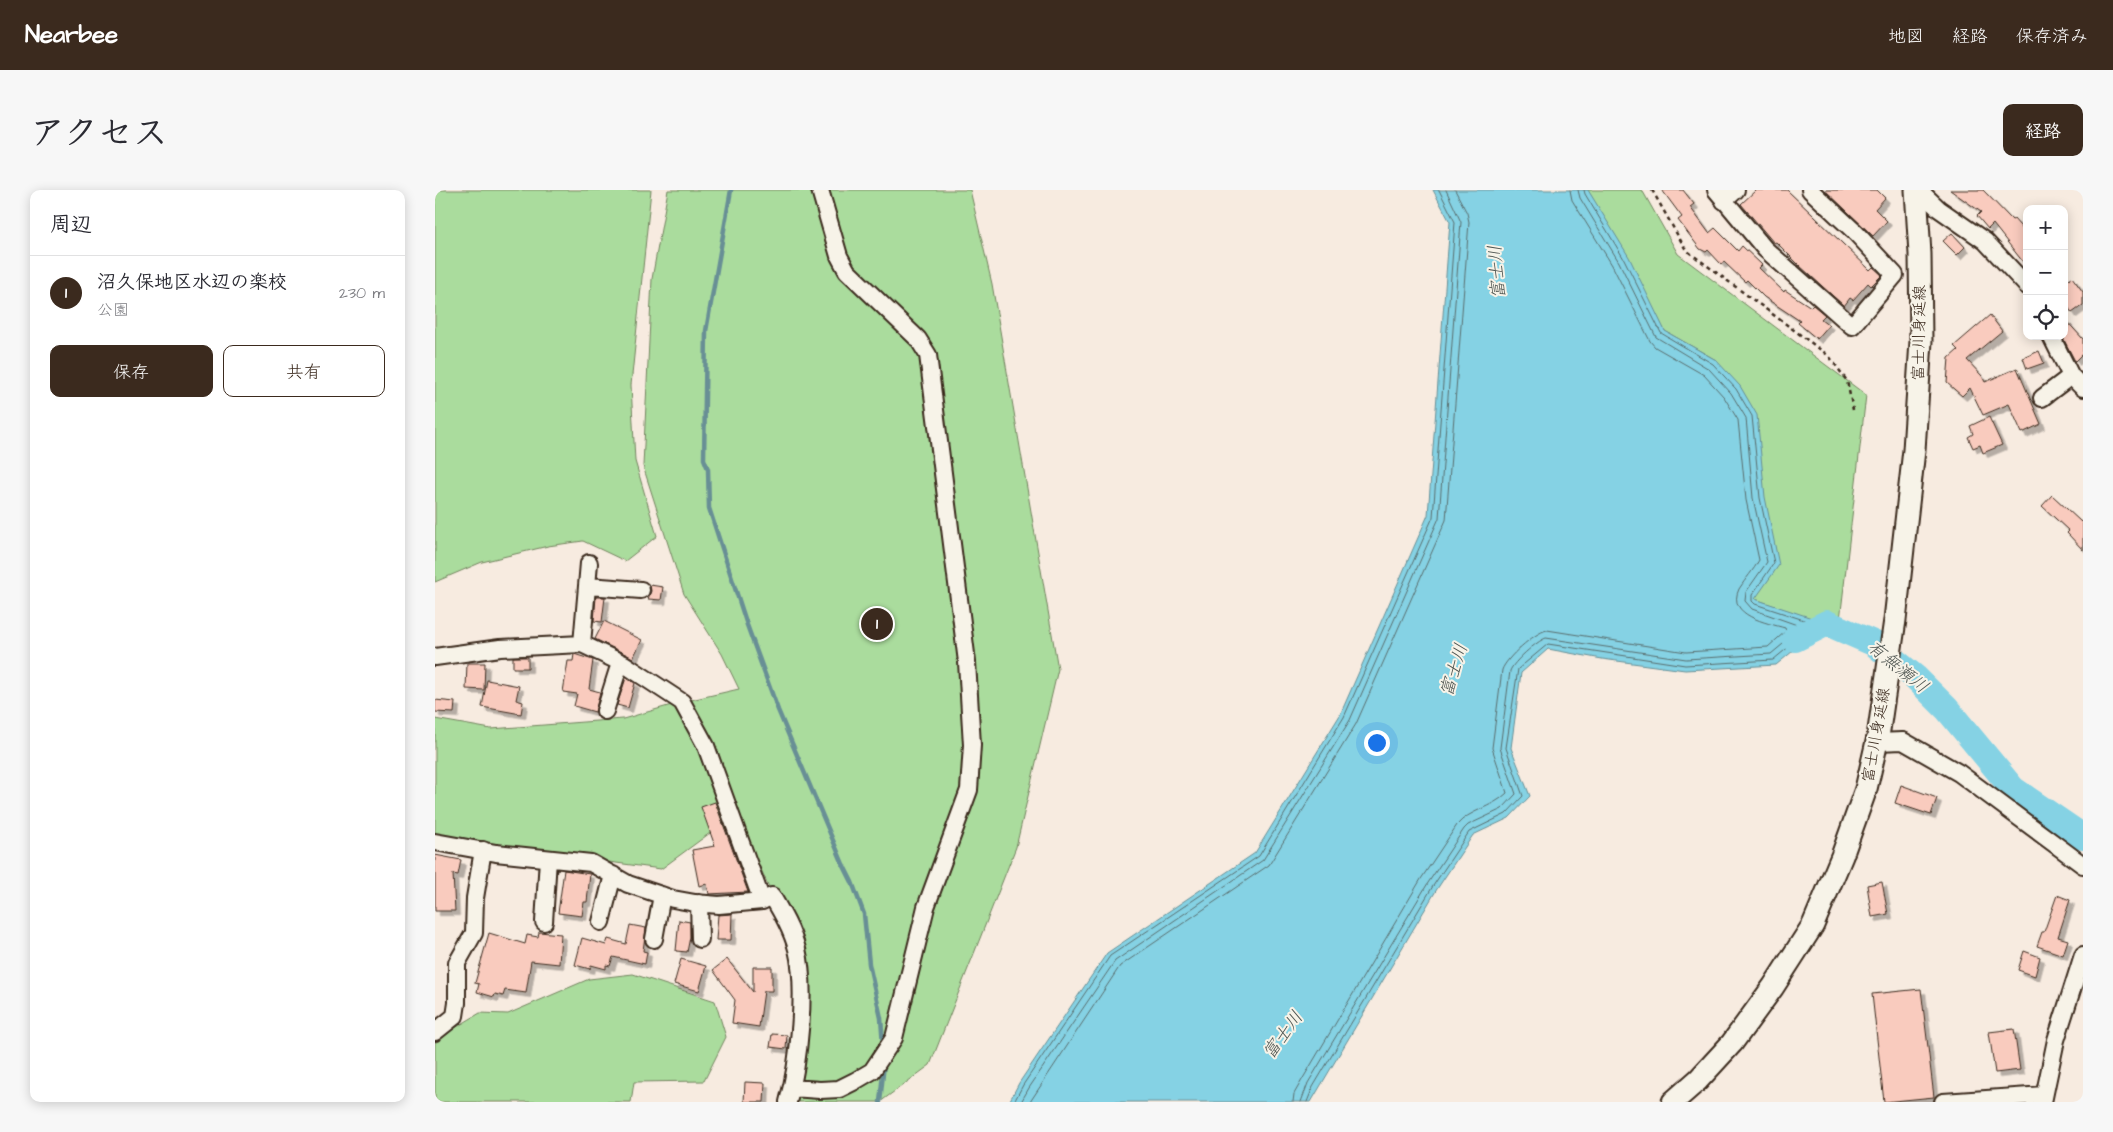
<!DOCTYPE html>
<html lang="ja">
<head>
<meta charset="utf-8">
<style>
	body { margin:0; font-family:"Architects Daughter","Klee One",sans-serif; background:#f7f7f7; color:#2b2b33 }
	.controls { position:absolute; right:15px; top:15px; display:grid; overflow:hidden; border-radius:10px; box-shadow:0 2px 12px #0003 }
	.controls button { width:45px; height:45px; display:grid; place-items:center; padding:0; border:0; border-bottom:1px solid #e1e1e2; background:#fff; color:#2b2b33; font:25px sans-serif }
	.you { position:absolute; left:941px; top:552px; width:18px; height:18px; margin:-12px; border:4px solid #fff; border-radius:50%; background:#1a73e8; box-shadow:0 0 0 8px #1a73e833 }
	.badge { display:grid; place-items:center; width:32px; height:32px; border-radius:50%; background:#3b2a1e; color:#fff; font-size:16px; font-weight:700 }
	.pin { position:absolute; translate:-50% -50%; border:2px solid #fff; box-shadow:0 1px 5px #0006 }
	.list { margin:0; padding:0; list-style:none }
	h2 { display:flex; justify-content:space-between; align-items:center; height:65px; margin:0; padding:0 20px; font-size:21px }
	h2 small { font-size:16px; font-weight:400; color:#7c7c81 }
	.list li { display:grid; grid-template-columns:32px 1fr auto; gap:15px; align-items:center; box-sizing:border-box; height:75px; padding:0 20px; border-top:1px solid #e1e1e2 }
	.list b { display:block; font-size:19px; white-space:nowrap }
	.list p { margin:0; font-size:16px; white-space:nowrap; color:#7c7c81 }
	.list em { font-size:16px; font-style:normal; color:#7c7c81 }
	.actions { display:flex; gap:10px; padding:15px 20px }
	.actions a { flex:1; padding:11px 0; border:1px solid #3b2a1e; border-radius:10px; text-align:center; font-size:18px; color:#3b2a1e }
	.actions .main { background:#3b2a1e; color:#fff }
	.icon { flex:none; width:28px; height:28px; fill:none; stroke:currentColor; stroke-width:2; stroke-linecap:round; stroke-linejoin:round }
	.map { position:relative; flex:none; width:1648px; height:912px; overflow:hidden; border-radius:10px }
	header { display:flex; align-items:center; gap:30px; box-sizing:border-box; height:70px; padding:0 25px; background:#3b2a1e; color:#fff }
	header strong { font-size:24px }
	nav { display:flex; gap:28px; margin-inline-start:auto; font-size:18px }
	.intro { display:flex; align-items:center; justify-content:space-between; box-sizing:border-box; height:120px; padding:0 30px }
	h1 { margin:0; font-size:35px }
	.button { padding:12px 22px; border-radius:10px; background:#3b2a1e; color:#fff; font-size:18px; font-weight:700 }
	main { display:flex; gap:30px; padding:0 30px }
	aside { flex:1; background:#fff; border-radius:10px; box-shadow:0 2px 12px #0003 }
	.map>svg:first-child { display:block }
	.green { fill:#aadc9d; stroke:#72835e }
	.water { fill:#85d2e4; stroke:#678f95 }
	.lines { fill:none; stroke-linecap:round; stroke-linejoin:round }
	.shore { stroke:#596d6d; stroke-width:1 }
	.stream { stroke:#678f95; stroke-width:4.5 }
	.river { stroke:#85d2e4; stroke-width:26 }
	.building { fill:#f9cbbe; stroke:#3b2a1e; filter:url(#shadow) }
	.minor-casing { stroke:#3b2a1e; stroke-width:20 }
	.major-casing { stroke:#3b2a1e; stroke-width:25 }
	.path { stroke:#3b2a1e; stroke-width:2.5; stroke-dasharray:4 4; stroke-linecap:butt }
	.minor { stroke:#f7f3e8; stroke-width:16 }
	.major { stroke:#f7f3e8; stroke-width:21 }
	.labels { text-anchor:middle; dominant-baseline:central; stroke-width:4; stroke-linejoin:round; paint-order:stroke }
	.street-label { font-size:16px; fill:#3b2a1e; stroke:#f7f3e8 }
	.water-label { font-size:18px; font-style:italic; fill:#4e5450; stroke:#f7f3e8 }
</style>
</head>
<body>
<header>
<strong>Nearbee</strong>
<nav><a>地図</a><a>経路</a><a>保存済み</a></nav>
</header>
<div class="intro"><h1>アクセス</h1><a class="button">経路</a></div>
<main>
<aside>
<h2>周辺<small></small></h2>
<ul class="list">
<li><span class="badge">1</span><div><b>沼久保地区水辺の楽校</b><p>公園</p></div><em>230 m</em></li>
</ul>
<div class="actions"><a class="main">保存</a><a>共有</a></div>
</aside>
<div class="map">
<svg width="1648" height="912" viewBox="0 0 1648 912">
	<defs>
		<filter id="shadow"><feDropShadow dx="4.5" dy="4.5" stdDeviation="0" flood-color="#0004"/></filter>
	</defs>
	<rect width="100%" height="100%" fill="#f7ebe0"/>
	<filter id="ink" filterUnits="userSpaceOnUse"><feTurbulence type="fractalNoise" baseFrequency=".02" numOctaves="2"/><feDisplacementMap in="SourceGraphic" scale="10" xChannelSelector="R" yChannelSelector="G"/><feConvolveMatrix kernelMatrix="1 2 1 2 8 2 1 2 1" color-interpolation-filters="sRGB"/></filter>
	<g filter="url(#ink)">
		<path class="green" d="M0,0h216l-20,195 4,76 22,75 -32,25 -42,-20 -35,5 -66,16 -47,20z
			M233,0h302l22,94 66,385 -42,178 -86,218 -50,37h-88l5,-153 -57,-126 -30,10 -49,36 -179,-24 -47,-10v-116l56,10 132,-10 59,-17 57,-13 -17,-35 -38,-60 -41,-128 9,-187z
			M1150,0h57l36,64 188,141 -27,234 -84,-30 -39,-239 -51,-29z
			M198,784l82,27 11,36 -22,44 -70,1 -3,20h-196v-59l20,-15 25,-15 28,1 81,-35z"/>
		<path class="water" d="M998,0h155l41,67 36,74 51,29 24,26 17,29 8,82 14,68 -24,34 72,24 -51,42 -91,5 -83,-11 -54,-10 -27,24 -10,75 19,48 -21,22 -36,17 -36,54 -126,213h-302l10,-19 88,-130 148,-100 85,-138 88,-200 22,-293z"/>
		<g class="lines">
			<path class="shore" d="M579,912l9,-17 87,-129 149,-100 85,-139 89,-200 22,-295 -16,-32
				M586,912l8,-14 86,-127 148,-101 87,-140 89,-202 22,-296 -15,-32
				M595,912l90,-136 149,-101 87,-141 90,-204 23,-298 -2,-9 -12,-23
				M858,912l1,-8 8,-14 119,-201 36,-54c12,-15 35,-17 50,-32l-15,-45 10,-78c4,-12 32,-37 45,-40l139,22 82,-5 18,-16 -1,-3c-17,-5 -59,-12 -46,-39 6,-10 15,-19 20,-29l-13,-60 -8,-80 -14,-23 -20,-22 -49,-28 -5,-6 -38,-76 -40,-65 -2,-10
				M866,912l7,-19 120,-200 36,-54 4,-4 34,-16 14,-15 -16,-46 10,-77c3,-9 27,-30 36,-33l140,21 85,-5 30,-25 -1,-3 -48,-17 -7,-8 1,-9 21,-30 -14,-64 -7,-80 -15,-25 -22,-24 -53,-32 -37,-75 -39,-64 -2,-8
				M872,912l6,-15 120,-201 36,-54 37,-18 17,-18 -17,-48 12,-79 30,-25 137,21 88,-5 41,-34 -1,-3 -58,-19 -3,-3v-6l22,-32 -14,-65 -8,-82 -16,-27 -23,-25 -52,-31 -37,-74 -39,-65 -1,-4"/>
			<path class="stream" d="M296,0l-25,141 -2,128 4,10 1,39 38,117 31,85 65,154 9,18 12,32 5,50 12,54 2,28
				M445,912l4,-38"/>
			<path class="river" d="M1360,449l32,-16 46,20 42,34 32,32 66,80 70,48"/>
		</g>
		<path class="building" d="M1227,0h21l11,14 -4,3 19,26 6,-5 23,23 4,-5 20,19 -3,3 25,24 1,-2 26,17 2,-2 12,10 -4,4 8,6 -12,14 -19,-16 2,-2 -36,-24 -17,-17 -2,2 -21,-20 -3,2 -13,-14 -2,2 -6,-3 -22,-29 4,-3z
			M1321,0h31l83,80 3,-3 9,8 -11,11 -3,-3 -15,17 -3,-2 -6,8 -44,-40 -24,-24 -2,1 -33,-39z
			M1390,0h52l8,8 -10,11 12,12 -14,15z
			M1515,0h33l29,30 2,-1 13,15v33l-34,-43 -5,5 -11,-13 4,-4z
			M1517,43l13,14 -8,8 -14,-14z
			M1637,87l11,15v13l-11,8 -8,-12v-19z
			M1555,125l12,16 -35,29 15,16 3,6 32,-14 24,56 -19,9 -13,-29 -26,11 -13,-27 -8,8 -15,-13 2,-25 9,-8 -4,-4z
			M1629,128l19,21v14l-8,8 -11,-21z
			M1604,161l5,12 -17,6 -4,-11z
			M1554,227l13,28 -19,8 -3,-8 -7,3 -5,-11 5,-3 -3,-8z
			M1617,305l29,27 2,-2v30l-16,-17 2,-2 -27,-25z
			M215,395l13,2 -2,13 -13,-1 3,-8z
			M161,407h9l-3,25 -8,-1z
			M169,431l38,19 -9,18 -38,-19z
			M139,464l19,6 -4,29 11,3 -5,20 -21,-6 3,-12 -14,-2 5,-31h5z
			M78,467h15v11h-15z
			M32,473h18l-1,27 -18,-1z
			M191,488l9,5 -7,25 -11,-3z
			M52,490l32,6 -3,14 7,2 -2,12 -39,-7z
			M0,510l20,2 -1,11 -19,-1z
			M1466,595l36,13 -6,17 -36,-12z
			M280,612l33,90 -39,2 -2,-10 -8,2 -7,-36 23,-4 -14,-39z
			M0,665l26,5 -3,15 -5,-1 2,37h-20z
			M129,680l26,4 -3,28h-3l-2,14 -24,-3z
			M1447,692l6,32 -16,3 -5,-32z
			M1622,705l13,5 -12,37 10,3 -5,15 -26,-9 5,-14h2z
			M297,724l-1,26h-15l2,-25z
			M244,730l11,2v15l-3,15 -11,-1z
			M195,735l16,3 -3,23 4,1 -2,12 -32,-7 -3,9 -4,-1v4l-15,-4 -1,4 -15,-4 7,-27 24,7 2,-6 18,5z
			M104,742l22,2 -2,30 -28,-3 -5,32 -21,-3 -2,6 -8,-2 -1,3 -17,-5 2,-8 -4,-1 14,-50 36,11 2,-9 11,2z
			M1589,761l16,6 -5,19 -17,-6z
			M246,769l25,7 -7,25 -25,-7z
			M292,769l26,33v-25h19v24h-8l-5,36 -27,-4 3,-23 -22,-30z
			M1486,799l13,108 -50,5 -12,-108z
			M1579,839l6,41 -25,3 -6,-41z
			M337,844l15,1 -1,14 -16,-2z
			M310,892l20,1 -1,19h-20z"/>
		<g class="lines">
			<defs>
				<path id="minor" d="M1281,0l49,59 87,77 43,-51 -40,-43 -45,-42
					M1484,0l20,19 46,32 42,45
					M1289,11l12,-11
					M1616,146l20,40 12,12
					M1607,208l29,-22
					M153,396l53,4
					M147,454l7,-81
					M0,467l65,-9 82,-4 42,20 58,38 24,44 56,155
					M170,521l15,-48
					M1442,552l26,-1 56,32 124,92
					M0,652l61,11 95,10 37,21 45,15 22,4 24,2 43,-4 10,-5c10,17 20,34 25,53 10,39 2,114 -9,153
					M264,713l1,36
					M109,732l4,-63
					M166,732l12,-47
					M219,749l8,-44
					M0,842l20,-16 2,-13v-40l17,-30 1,-35 8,-48
					M357,898l28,2 19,-1 16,-8 17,-10 22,-33 32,-131 43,-117 3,-45 -5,-83 -39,-307 -10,-16 -71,-68 -8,-15 -19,-66
					M1508,912l101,-7
					M1608,912l13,-62 27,-85"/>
				<path id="major" d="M1238,912l25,-22 34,-37 41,-56 40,-62 29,-69 24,-67 12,-52 17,-117 19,-170 7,-109 -1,-87 -4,-64"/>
			</defs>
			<use href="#minor" class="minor-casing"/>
			<use href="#major" class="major-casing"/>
			<path class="path" d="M1217,0l34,60 143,106 18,25 6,29"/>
			<use href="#minor" class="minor"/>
			<use href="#major" class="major"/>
		</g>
	</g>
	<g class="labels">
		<g class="street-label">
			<text transform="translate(1484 143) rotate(-89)">富士川身延線</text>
			<text transform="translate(1441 545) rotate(-80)">富士川身延線</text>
		</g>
		<g class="water-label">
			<text transform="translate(1062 82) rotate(-95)">富士川</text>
			<text transform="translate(1463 477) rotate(39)">有無瀬川</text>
			<text transform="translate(1019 480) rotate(-73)">富士川</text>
			<text transform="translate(848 845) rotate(-54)">富士川</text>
		</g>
	</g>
</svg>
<div class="controls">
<button>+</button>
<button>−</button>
<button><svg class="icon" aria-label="locate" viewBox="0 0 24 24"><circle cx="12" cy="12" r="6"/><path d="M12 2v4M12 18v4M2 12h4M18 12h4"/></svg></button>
</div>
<div class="you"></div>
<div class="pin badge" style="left:442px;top:434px">1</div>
</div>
</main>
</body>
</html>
